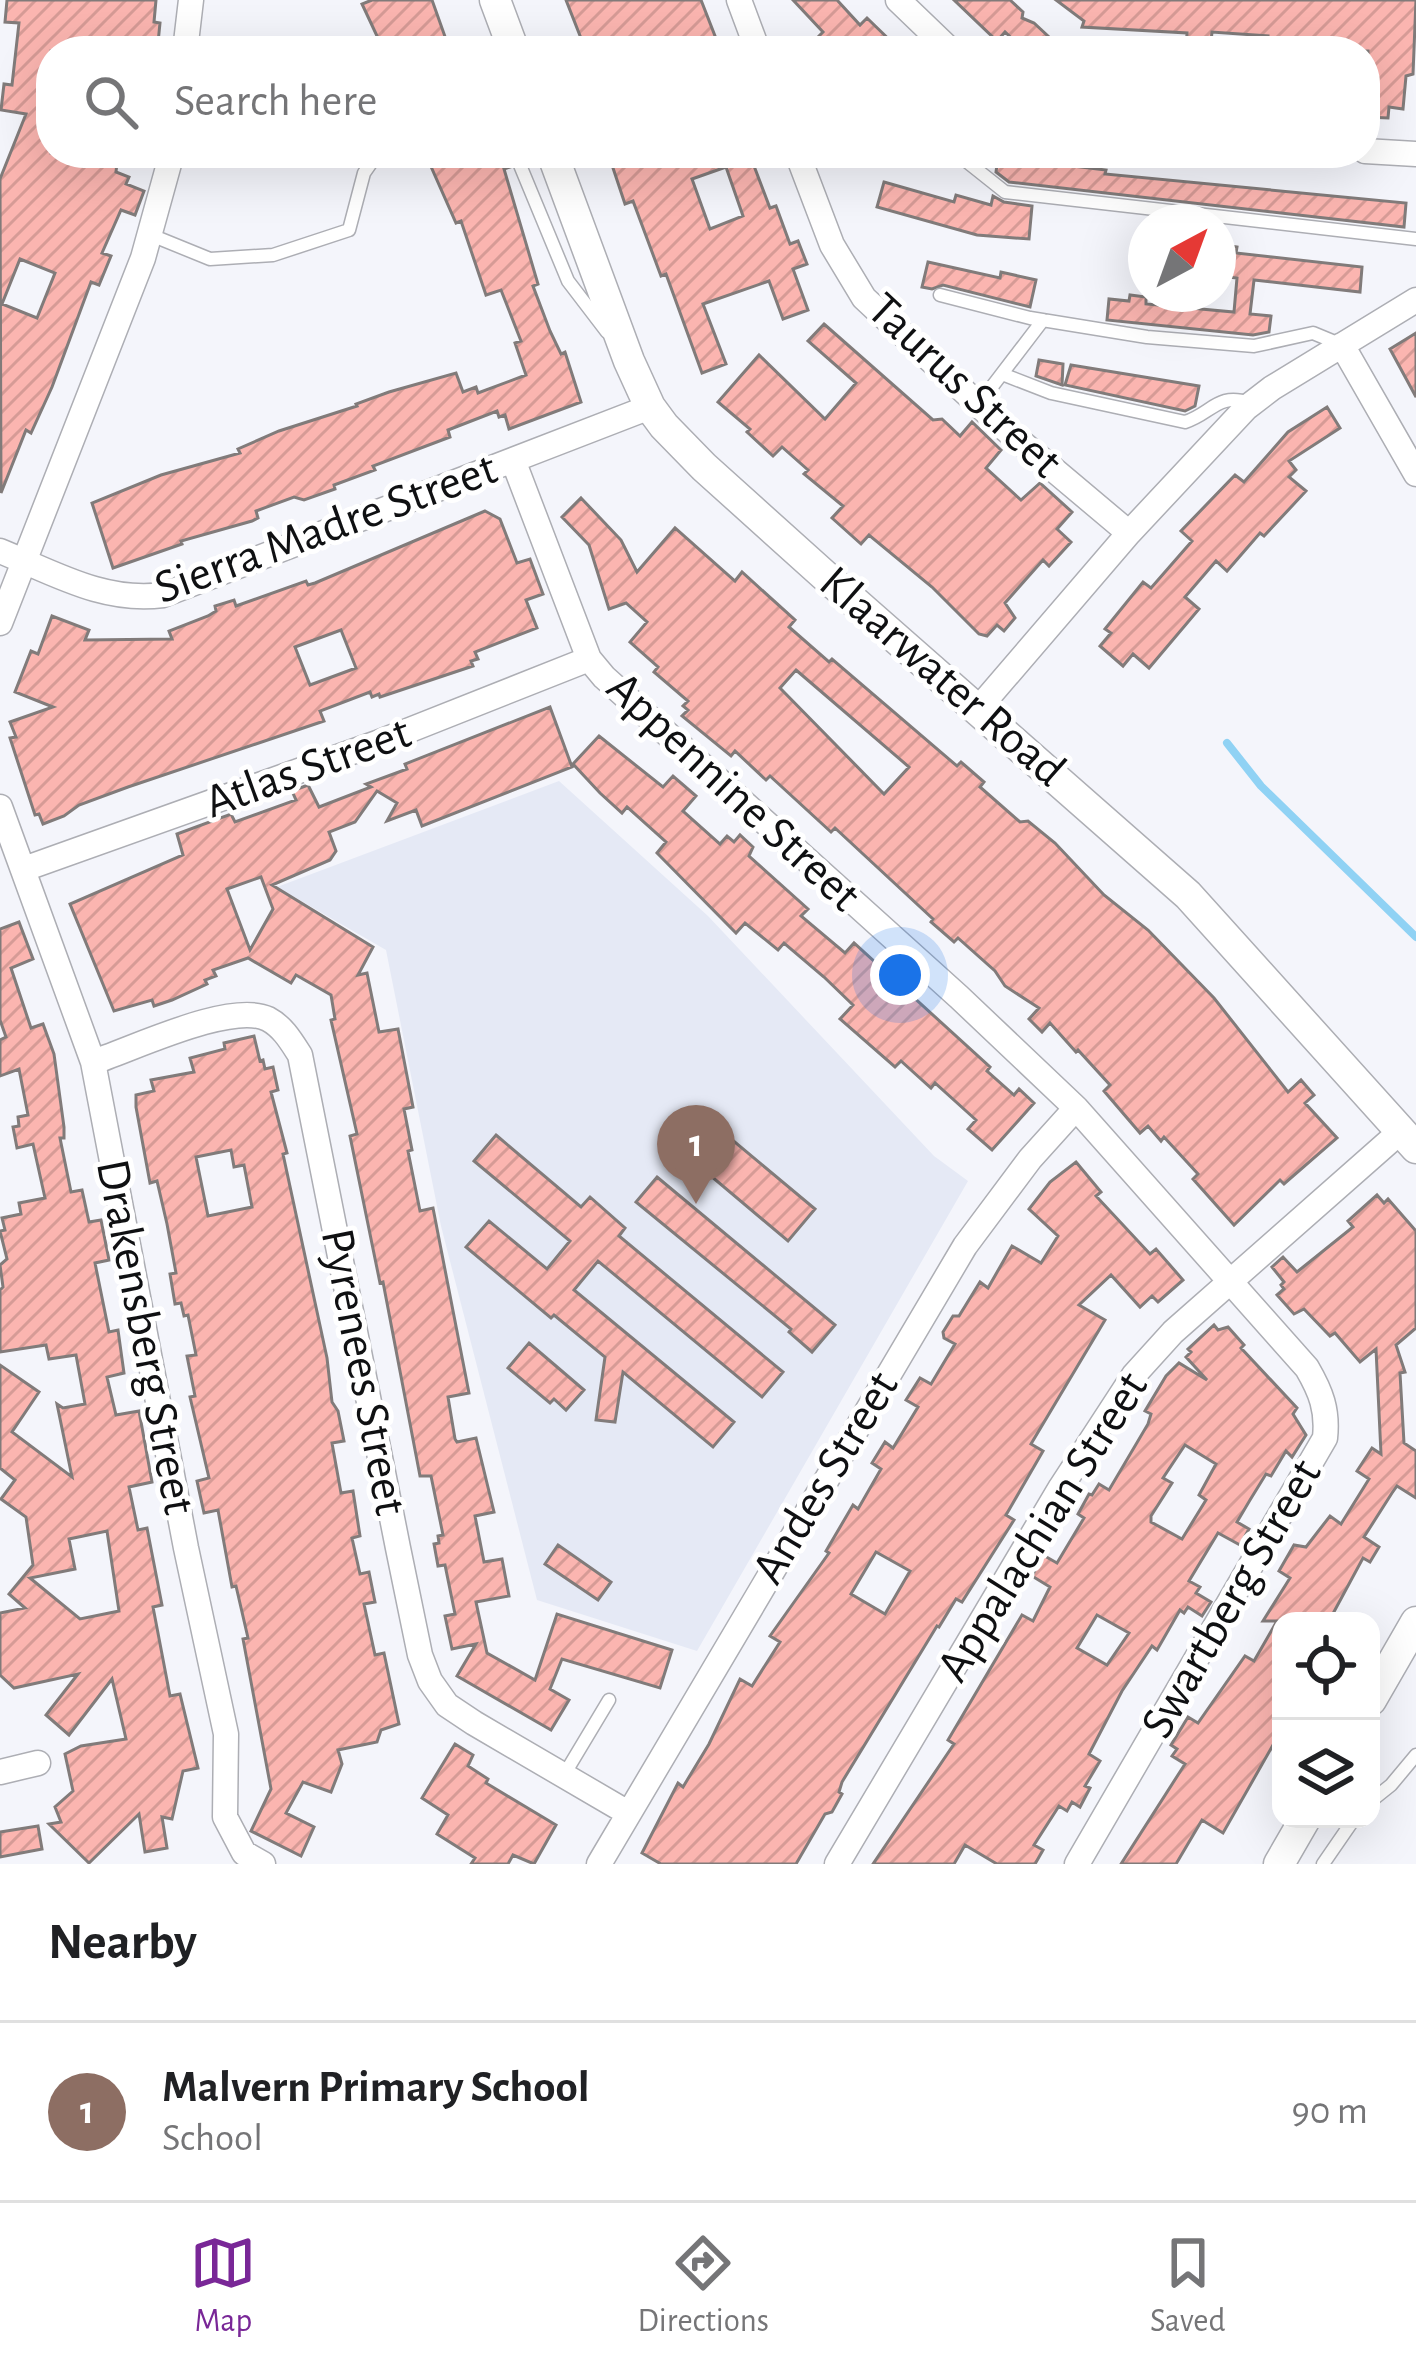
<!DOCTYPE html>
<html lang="en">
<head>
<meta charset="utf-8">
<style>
	body { margin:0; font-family:"Alegreya Sans",sans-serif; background:#f2f2f2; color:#202124 }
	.controls { position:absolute; right:36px; bottom:36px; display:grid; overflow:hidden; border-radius:24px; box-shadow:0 12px 48px #0002 }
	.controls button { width:108px; height:108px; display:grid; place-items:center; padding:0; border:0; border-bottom:3px solid #e0e0e0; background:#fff; color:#202124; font:60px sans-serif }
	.compass { position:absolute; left:1128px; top:204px; width:108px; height:108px; border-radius:50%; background:#fff; box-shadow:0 12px 48px #0002; rotate:41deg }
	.you { position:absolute; left:900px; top:975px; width:42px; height:42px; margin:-30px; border:9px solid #fff; border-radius:50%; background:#1a73e8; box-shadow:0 0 0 18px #1a73e833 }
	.badge { display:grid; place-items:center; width:78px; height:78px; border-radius:50%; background:#792797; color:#fff; font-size:39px; font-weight:700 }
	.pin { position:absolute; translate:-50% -99px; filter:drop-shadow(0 3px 6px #0008) }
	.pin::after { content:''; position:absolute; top:63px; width:42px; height:36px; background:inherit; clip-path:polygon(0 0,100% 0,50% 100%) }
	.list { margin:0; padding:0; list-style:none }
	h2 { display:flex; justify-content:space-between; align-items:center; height:156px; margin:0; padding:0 48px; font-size:51px }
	h2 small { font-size:39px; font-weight:400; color:#757577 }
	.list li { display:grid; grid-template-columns:78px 1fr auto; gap:36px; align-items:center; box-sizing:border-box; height:180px; padding:0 48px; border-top:3px solid #e0e0e0 }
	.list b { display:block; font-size:45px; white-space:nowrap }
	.list p { margin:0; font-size:39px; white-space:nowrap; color:#757577 }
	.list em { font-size:39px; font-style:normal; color:#757577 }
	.icon { flex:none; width:66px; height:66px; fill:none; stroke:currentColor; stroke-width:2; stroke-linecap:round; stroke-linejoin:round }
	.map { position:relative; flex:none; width:1416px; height:1864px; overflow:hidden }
	.search { position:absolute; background:#fff; box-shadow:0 12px 48px #0002; left:36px; right:36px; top:36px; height:132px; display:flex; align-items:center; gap:30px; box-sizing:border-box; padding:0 42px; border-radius:48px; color:#757577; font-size:45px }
	.sheet { height:336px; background:#fff }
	nav { display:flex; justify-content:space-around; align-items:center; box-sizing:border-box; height:168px; border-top:3px solid #e0e0e0; background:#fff; font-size:33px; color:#757577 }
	nav a { display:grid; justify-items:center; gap:6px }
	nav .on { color:#792797 }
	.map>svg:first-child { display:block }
	.built { fill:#e5e9f5 }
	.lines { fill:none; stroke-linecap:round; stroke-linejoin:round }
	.stream { stroke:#90d2f4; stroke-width:8 }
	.building { fill:url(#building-hatch); stroke:#817b7a; stroke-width:3; fill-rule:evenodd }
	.service-casing { stroke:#adaeb4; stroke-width:15 }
	.minor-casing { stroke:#adaeb4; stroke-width:27 }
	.tertiary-casing { stroke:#adaeb4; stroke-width:33 }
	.service { stroke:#fff; stroke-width:12 }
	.minor { stroke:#fff; stroke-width:24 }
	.tertiary { stroke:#fff; stroke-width:30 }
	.labels { text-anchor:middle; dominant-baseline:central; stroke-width:10; stroke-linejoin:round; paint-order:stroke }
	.street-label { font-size:48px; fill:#0f1012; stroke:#fff }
</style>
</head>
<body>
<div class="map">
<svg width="1416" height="1864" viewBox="0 0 1416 1864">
	<defs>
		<pattern id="building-hatch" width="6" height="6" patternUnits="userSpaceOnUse" patternTransform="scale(3)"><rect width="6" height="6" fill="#fbb5b0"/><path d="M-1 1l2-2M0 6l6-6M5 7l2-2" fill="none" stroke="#d69b96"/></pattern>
	</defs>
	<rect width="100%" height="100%" fill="#f4f5fb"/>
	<path class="built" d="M559,781l149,135 226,240 34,25 -271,470 -160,-51 -96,-374 -55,-276 -109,-63z"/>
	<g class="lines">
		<path class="stream" d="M1227,743l34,43 155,151"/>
	</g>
	<path class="building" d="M7,0h149l-2,22 6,1 -2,20 -26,-2 -2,10 -47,-3v3h-32v102h67l-2,19 13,5 -3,7 18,7 -9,24 -14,-5 -19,43 9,3 -12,29 -8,-3 -39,105 -21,46 -5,-3 -25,63 -1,-314 26,-65 -25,-4 3,-26 8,1 7,-62 -14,-1zM20,259l35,14 -18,45 -35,-14z
		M372,0h60l16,45 -16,6h-48l-22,-47z
		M566,0h135l14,36 -40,15h-89z
		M793,0h44l23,25 7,-7 34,33h-97l19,-19z
		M954,0h56l13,12 -1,6 12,5 30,28h-39l-20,-19 -8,9z
		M1056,0h360l-3,74 -7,2 -3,33 -14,-2 -1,11 -21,-1 1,-66h-26l1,-10 -55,-3 -1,13h-20l1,-15 -56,-4 -2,19h-24l1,-18 -105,-6 2,-6z
		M425,153h80l5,14 -6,2 34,115 -5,2 17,45 11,23 4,-2 16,50 -72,27 -4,-14 -6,2 -2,-6 -49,19 2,7 -77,29 2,4 -41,15 1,4 -31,11 -10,-3 -38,14 2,7 -6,3 -71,20 1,3 -69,24 -21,-65 69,-28 79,-22 -2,-4 41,-18 78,-25 -1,-2 33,-12 67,-19 7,19 13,-5 2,6 48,-18 -11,-32 6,-2 -20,-51 -15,5 -25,-74 -5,2z
		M608,153h149l-6,5 19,50 6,-2 14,38 8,-3 9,23 -14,5 15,41 -25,9 -14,-38 -66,23 23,60 -24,9 -36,-99 -5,2 -28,-75 -8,3zM726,167l17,49 -33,13 -18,-50z
		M998,157l108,13 -1,4 301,29 -2,24 -395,-45 -13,-10z
		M884,182l70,20 2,-7 35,10 2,-9 11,6 28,4 -3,33 -52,-4 -100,-28z
		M1218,244l19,3 -1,6 126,14 -2,25 -106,-12 -4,34 21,2 -2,16 -16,3 -146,-15 2,-21 20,2 1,-6 16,2v7l88,8 3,-34 -19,-2z
		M928,262l72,16 1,-6 35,8 -6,27 -87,-22 -11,4 -10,-2z
		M824,324l109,96 9,-1 18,17 12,-14 29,28 -15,18 35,32 19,-17 32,29 -15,17 14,13 -22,24 -6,-6 -38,43 10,15 -11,13 -7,-6 -10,11 -8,-2 -47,-47 -63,-52 -8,9 -29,-26 11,-12 -39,-32 4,-4 -26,-23 -9,9 -26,-24 3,-3 -32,-27 41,-47 66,64 31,-36 -48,-42z
		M1416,333v64l-26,-48z
		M1039,360l24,4 -1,21 -26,-9z
		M1071,365l128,21 -4,20 -10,5 -120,-26z
		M1327,407l13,21 -51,33 7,9 -7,7 17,14 -42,45 -4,-3 -33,38 -11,-10 -31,36 14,12 -50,59 -16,-14 -10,12 -23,-20 11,-13 -6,-4 38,-47 8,6 41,-47 -11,-10 54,-56 9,7 44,-50z
		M581,498l40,42 16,32 38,-44 60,53 7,-9 53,48 -6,7 40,35 3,-3 125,107 4,-4 23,20 -4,5 40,35 8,-1 27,22 49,52 44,35 66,68 74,94 13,-12 13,15 -9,8 32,35 -53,46 -4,-4 -46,45 -41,-46 5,-5 -34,-37 -3,4 -13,-15 -8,7 -36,-42 6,-6 -32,-35 -2,2 -26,-29 -8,9 -13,-13 10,-11 -34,-22 -10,-15 -37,-33 -4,4 -23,-20 2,-3 -98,-91 -4,4 -61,-56 -4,4 -31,-29 -4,5 -49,-40 6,-6 -5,-4 5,-5 -34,-29 4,-5 -28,-25 17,-20 -21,-19 -17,6 -20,-64 -27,-28zM796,670l113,97 -25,27 -104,-106z
		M485,511l15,8 17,44 13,-4 13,35 -17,6 11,28 -62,24 3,7 -7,2 2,5 -93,31 -1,-3 -7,3 -2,-5 -50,19 4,10 -196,66 -49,18 -15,11 -21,8 -4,-10 -4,1 -25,-77 6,-1 -6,-15 43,-15 -38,-15 16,-41 7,3 14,-38 37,14 -4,10 87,-1 -3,-8 39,-15 8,-5 -1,-5 19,-6 2,6 70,-25 2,4 7,-2zM341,630l15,38 -46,17 -15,-38z
		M550,707l22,60 -150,59 -6,-16 -29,11 10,-18 -20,-12 -22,31 -26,10 7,19 -6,9 -58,25 101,62 -15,28 9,-2 12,59 19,-3 15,78 -9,2 8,41 -4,1 12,60 13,-3 36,185 -21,4 7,42 2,3 19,-4 18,74 -19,4 9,46 18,-3 7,37 -33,6 11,51 48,27 22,-66 115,36 -12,38 -98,-29 -12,30 19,11 -18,30 -94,-54 19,-32 -24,5 -7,-33 10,-2 -10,-49 -7,1 -4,-22 5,-1 -1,-7 5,-1 -12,-59h-11l-37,-194 -3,1 -30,-147 7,-2 -26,-114 4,-1 -4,-24 -35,-20 -5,8 -43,-25 -35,12 3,6 -11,4 2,4 -35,16 -18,6 -2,-6 -38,11 -44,-107 113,-49 -6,-21 54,-20 4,8 61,-22 -4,-9 16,-6 11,22 52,-20 -5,-3 41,-15 -2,-5zM261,877l12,32 -23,41 -23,-61z
		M599,736l64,51 10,-11 23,20 -13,15 37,33 7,-8 7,6 6,-7 13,12 -4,9 59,53 -7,7 44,37 9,-10 136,124 -3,4 27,24 5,-6 15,14 -42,47 -24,-21 8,-9 -41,-37 -4,5 -30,-27 -6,6 -55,-48 13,-14 -29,-28 -40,-34 -6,7 -33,-27 -9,10 -79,-80 9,-11 -39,-35 -5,6 -22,-20 -27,-29z
		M19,922l14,37 -22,9 20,60 12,-4 11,30 10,73v11h-4l11,54 11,-2 7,32 12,-2 8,40 -14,3 14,69 9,-2 6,43 -17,4 9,38 23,-4 13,71 -23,5 9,43 9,-2 15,77 -9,2 17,89 10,-2 18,74 -15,3 -11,48 -10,-2 5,31 -22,4 -6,-38 -50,49 -40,-39 12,-2 -6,-15 18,-16 -8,-37 16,-8 45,-7 -14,-60 -43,56 -23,-20 32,-41 -64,14 -14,-13v-62l25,-5 -16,-14 24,-29 -7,-48 -25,-18 14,-19 -15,-12v-103l39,27 -27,40 60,45 -15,-73 6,4 22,-4 -9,-49 -27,4 -3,-14 -46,7v-62l3,-3 -3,-22 7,-6 -7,-28 5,-1 -3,-12 19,-4 -2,-11 26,-5 -12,-54 -16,4 -4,-21 6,-1 -1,-9 10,-2 -9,-46 -19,7v-36l6,-3 -6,-17v-91zM107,1531l12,80 -39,8 -50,-41 45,-9 -6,-30z
		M254,1036l6,25 3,-1 2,9 8,-2 5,23 -7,2 16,61 -4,1 44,204 5,44 6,9 6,30 -12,2 9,50 12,-2 7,45 -8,2 8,36 9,-2 6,30 -11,2 11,51 9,-2 15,71 -18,6 -4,12 -39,8 4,14 -11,28 -28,-10 -17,31 28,14 -13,29 -50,-25 20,-42 -28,-150 5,-1 -12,-52 -4,1 -14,-77 -14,3 -7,-32 12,-3 -19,-81 5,-1 -8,-40 9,-1 -8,-40 -4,1 -3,-13 -6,1 -5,-30 6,-1 -9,-49 -10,-43 -7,2 -14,-76v-12l18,-4 -3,-11 43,-8 -4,-14 35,-9 -1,-6zM231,1150l3,17 10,-2 8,42 -44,9 -12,-59z
		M712,1123l103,86 -27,32 -102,-86z
		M496,1135l85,72 9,-10 35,31 -6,8 164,136 -21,25 -164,-136 -24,29 160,132 -21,25 -90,-75 -8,50 -19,-2 9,-63 -51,-42 -3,3 -85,-71 23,-26 58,48 23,-28 -96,-80z
		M1076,1162l25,30 -5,4 54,58 6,-5 27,31 -25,22 -6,-6 -12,11 -29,-32 -32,30 26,15 -74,124 12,7 -37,64 8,5 -52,82 -6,-3 -17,28 -2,-1 -95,156 -3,10 3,2 -10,18 -7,2 -29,50h-135l-19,-11 36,-70 5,4 26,-43 31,-65 12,7 28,-44 -10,-6 59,-83 -3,-2 27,-46 5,4 23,-40 -9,-6 13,-21 8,6 25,-41 -12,-7 14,-22 11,6 24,-40 -11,-6 -1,-6 10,-16h6l21,-34 8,6 24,-42 29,17 17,-27 -29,-27 21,-27zM876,1552l34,19 -25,43 -34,-20z
		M657,1177l178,148 -23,27 -23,-20 2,-3 -155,-127z
		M1377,1195l7,8 4,-4 28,32v97l-20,17 9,27 -5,1 4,70 12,8v47l-19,-12 -5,7 -28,44 15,10 -9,15 -7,-4 -34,63h-48v110l-58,102 -21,-13 -26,44h-55l64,-100 -13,-8 5,-7 -6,-4 17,-28 10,6 47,-67 9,5 23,-40h-14l27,-43 -11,-7 15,-26 12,2 24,-31 11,8 28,-45 -12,-8 15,-23 9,6 -5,-105 -16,13 -25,-29 -5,3 -26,-27 -10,5 -17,-19 7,-6 -3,-4 3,-3 -12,-15 11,-10 14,15 56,-45 -5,-6z
		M1214,1325l4,5 10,-3 16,18 -3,3 56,60 -4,6 13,21 -14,22 -6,-6 -15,25 -5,-2 -16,26 -13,22 12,7 -9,16 -22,-12 -29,48 11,6 -4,6 15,9 -9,14 -14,-9 -4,6 -4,-3 -23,40 -5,-4 -30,45 -33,63 11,7 -15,25 5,2 -10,19 -8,-5 -5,9 -8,-5 -25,39 9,5 -8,14h-38l-32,-19 -11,19h-81l81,-120 -6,-4 74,-125 11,6 17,-34 -18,-11 11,-21 14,8 27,-45 -6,-4 11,-20 3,1 7,-11 10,6 39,-66 3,-10 -6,-3 21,-35 13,-13 28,17 -21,-23 5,-5 -3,-3zM1185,1445l31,19 -17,31 7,5 -24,39 -31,-17v-6l21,-33 -9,-5zM1097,1615l32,18 -22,32 -30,-17z
		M529,1343l55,47 -18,20 -12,-11 -4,4 -42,-35z
		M558,1545l53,37 -13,18 -53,-36z
		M455,1744l18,11 -5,11 20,13 -2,4 70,42 -22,39 -21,-9 -5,9h-37l4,-6 -38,-24 11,-19 -26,-17z
		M38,1826l4,23 -42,8v-25z"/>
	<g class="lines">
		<defs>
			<path id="service" d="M515,153l53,128 39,51
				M956,153l49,39 411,47
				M151,235l59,24 63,-4 76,-25 15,-57 14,-20
				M940,295l90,23 117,19 107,9 59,-13 29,12
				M1002,374l49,19 134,29c26,-8 33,-30 64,-19
				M978,405l65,-85
				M564,1775l45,-75
				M1371,1801l20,-16 25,-30
				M1323,1864l31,-45"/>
			<path id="minor" d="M739,0l19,51
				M898,0l53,51
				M185,51l6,-51
				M1365,151l51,3
				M797,153l35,92 32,53 133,124 132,111
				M1342,345l74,129
				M513,460l76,199 15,18 355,320 117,111 231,260c14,24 21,42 18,70l-248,426
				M0,551c54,22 104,52 163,44l487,-188
				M0,623l143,-365 29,-105
				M978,709l151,-176 117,-125 26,-20 144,-88
				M0,807l93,255 93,486 40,186 -1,83 19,36 19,11
				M24,869l353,-126 212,-84
				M93,1062c40,-13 138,-61 175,-43 15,8 23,22 32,36l98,493 22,107 10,26 17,24 27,18 154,90
				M0,1772l38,-9
				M599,1864l366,-618 65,-87 46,-51
				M837,1864l224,-377 73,-112 39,-43 228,-201"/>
			<path id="tertiary" d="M495,0l19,51
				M552,153l77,208 21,46 14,19 40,41 120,108 364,320 228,253
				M1371,1700l45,-78
				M1279,1864l26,-45"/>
		</defs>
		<use href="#service" class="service-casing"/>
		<use href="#minor" class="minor-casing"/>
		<use href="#tertiary" class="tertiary-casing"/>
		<use href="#service" class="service"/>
		<use href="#minor" class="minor"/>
		<use href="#tertiary" class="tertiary"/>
	</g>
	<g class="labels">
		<g class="street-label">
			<text transform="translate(964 386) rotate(43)">Taurus Street</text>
			<text transform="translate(326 529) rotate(-20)">Sierra Madre Street</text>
			<text transform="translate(942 677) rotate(41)">Klaarwater Road</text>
			<text transform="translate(308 768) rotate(-20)">Atlas Street</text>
			<text transform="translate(733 792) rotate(43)">Appennine Street</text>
			<text transform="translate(145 1337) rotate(79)">Drakensberg Street</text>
			<text transform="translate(363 1372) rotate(79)">Pyrenees Street</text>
			<text transform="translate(826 1478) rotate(-59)">Andes Street</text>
			<text transform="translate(1043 1527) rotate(-58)">Appalachian Street</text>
			<text transform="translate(1232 1599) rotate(-60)">Swartberg Street</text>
		</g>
	</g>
</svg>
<div class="controls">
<button><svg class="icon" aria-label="locate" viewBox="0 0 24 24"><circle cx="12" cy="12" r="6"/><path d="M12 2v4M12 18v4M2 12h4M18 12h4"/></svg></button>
<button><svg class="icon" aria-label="layers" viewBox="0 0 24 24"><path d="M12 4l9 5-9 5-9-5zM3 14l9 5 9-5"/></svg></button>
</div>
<svg class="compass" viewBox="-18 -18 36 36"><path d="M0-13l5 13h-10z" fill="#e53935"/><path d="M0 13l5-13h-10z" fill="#757577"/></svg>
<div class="you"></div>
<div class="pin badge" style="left:696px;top:1204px;background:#8d6e63">1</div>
<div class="search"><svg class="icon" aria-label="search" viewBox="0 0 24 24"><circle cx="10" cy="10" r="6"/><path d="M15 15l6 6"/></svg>Search here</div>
</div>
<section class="sheet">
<h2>Nearby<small></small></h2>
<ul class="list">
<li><span class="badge" style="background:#8d6e63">1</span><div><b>Malvern Primary School</b><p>School</p></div><em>90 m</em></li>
</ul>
</section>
<nav>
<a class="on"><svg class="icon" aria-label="map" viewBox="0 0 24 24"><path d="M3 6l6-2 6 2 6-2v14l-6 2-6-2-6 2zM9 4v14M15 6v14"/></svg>Map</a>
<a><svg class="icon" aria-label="directions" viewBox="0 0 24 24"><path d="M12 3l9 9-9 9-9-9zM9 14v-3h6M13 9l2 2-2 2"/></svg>Directions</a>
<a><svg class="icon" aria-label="saved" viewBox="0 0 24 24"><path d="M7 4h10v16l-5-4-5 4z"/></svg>Saved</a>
</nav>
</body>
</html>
